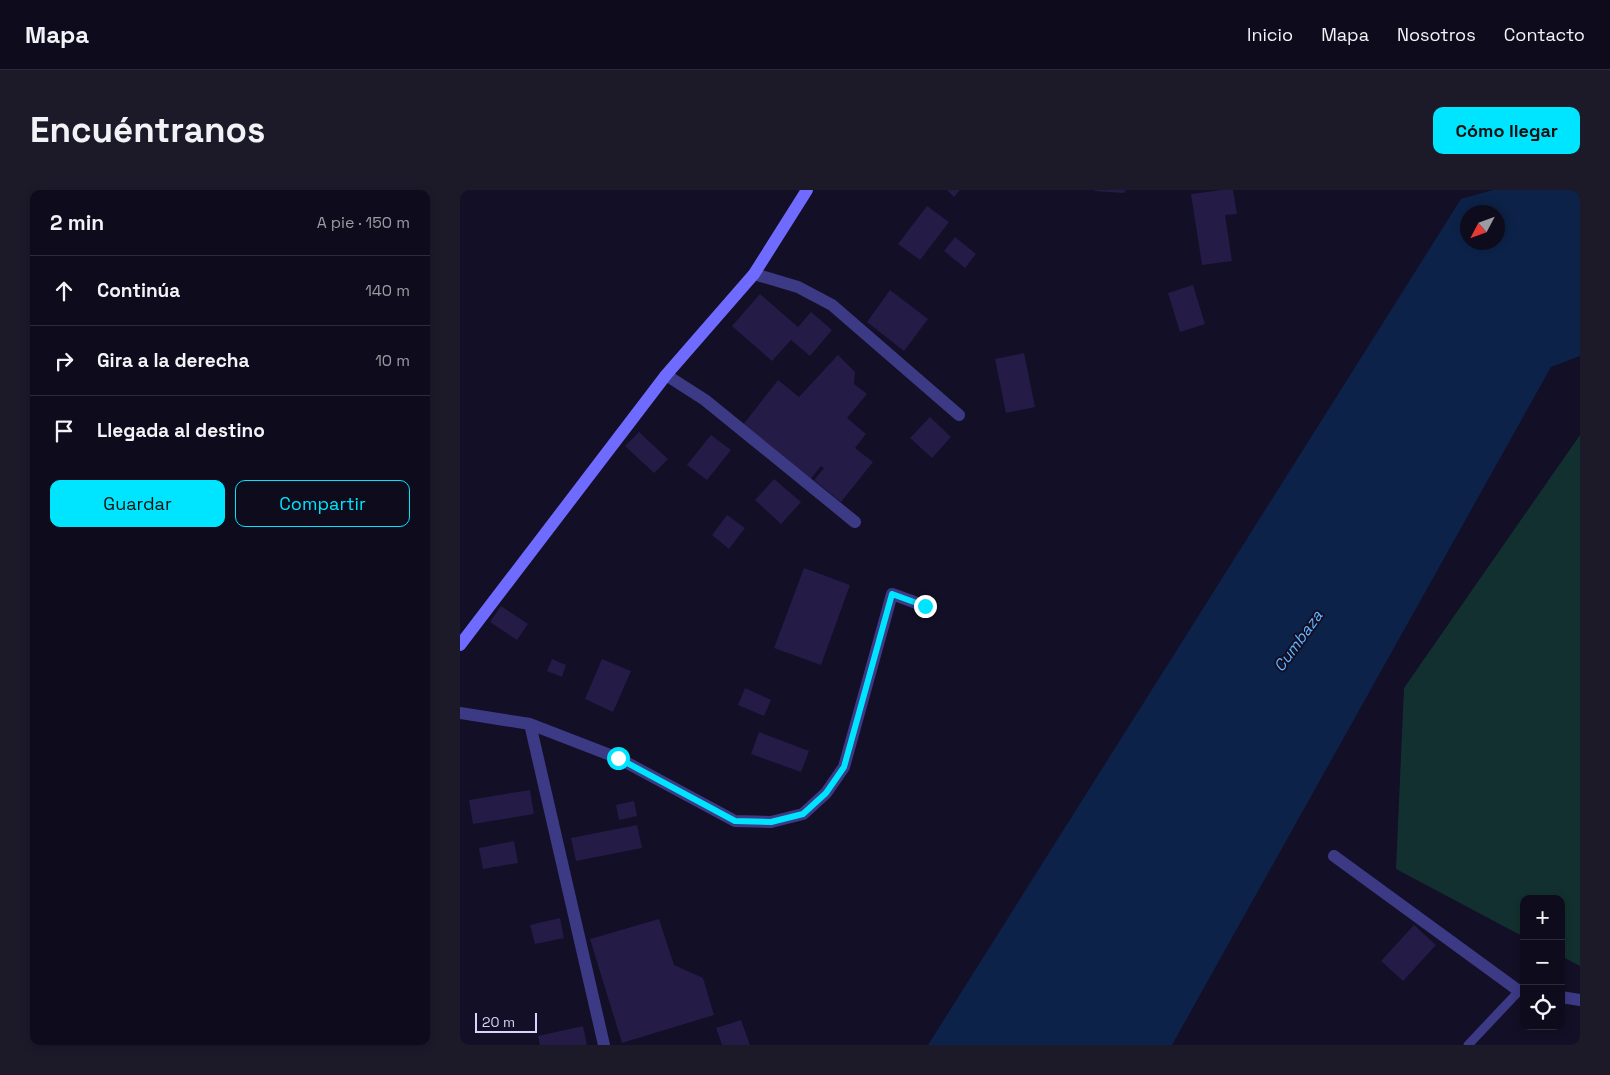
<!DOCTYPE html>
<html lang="es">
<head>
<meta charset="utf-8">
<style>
	body { margin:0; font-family:"Space Grotesk",sans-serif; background:#1c1929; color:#f1f3f6 }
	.controls { position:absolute; right:15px; bottom:15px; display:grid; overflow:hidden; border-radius:10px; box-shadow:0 2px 8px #0003 }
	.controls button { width:45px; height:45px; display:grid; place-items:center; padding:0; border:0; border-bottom:1px solid #2e2b3b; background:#0e0b1c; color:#f1f3f6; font:25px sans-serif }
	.compass { position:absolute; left:1000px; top:15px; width:45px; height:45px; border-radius:50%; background:#0e0b1c; box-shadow:0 2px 8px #0003; rotate:229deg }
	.scale { position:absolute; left:15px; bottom:12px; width:62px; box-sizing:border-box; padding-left:5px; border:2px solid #d9d4ff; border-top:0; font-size:14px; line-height:18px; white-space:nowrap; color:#d9d4ff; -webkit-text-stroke:4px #130f26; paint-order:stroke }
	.stop { position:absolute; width:15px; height:15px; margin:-11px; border:4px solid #00e5ff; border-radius:50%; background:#fff }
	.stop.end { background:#00e5ff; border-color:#fff; box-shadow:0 1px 5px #0008 }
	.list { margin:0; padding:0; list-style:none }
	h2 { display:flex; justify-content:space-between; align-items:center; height:65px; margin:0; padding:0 20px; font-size:21px }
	h2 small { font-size:16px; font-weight:400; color:#9b9ba3 }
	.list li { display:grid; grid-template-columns:32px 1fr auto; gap:15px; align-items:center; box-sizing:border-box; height:70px; padding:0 20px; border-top:1px solid #2e2b3b }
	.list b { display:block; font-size:19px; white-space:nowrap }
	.list em { font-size:16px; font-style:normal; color:#9b9ba3 }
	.actions { display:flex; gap:10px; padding:15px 20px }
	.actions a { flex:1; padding:11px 0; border:1px solid #00e5ff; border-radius:10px; text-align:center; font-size:18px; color:#00e5ff }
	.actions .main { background:#00e5ff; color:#111 }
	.icon { flex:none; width:28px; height:28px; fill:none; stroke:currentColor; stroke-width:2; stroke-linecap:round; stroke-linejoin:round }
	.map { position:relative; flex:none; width:1120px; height:855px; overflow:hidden; border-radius:10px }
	header { display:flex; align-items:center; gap:30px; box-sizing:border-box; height:70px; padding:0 25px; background:#0e0b1c; border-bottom:1px solid #2e2b3b }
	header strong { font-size:24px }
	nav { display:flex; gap:28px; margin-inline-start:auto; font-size:18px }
	.intro { display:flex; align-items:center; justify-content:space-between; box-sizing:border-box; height:120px; padding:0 30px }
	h1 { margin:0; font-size:35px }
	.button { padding:12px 22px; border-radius:10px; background:#00e5ff; color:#111; font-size:18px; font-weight:700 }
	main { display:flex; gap:30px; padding:0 30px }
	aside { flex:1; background:#0e0b1c; border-radius:10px; box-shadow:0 2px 8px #0003 }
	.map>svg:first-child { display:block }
	.green { fill:#12302f }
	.water { fill:#0c2248; fill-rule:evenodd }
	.building { fill:#241b47 }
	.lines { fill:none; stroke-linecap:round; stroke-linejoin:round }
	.lane { stroke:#3d3a85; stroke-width:9 }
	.street { stroke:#3d3a85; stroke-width:12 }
	.secondary { stroke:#6f6bff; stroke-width:12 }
	.route { stroke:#00e5ff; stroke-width:6 }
	.labels { text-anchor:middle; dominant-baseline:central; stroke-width:4; stroke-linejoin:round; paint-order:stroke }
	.water-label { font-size:16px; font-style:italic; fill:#62b6ff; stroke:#130f26 }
</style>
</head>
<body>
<header>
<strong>Mapa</strong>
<nav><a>Inicio</a><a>Mapa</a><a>Nosotros</a><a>Contacto</a></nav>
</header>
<div class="intro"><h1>Encuéntranos</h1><a class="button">Cómo llegar</a></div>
<main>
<aside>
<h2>2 min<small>A pie · 150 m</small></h2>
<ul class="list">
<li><svg class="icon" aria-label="ahead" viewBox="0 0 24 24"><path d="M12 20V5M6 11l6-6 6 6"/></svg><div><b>Continúa</b></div><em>140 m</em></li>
<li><svg class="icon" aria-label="right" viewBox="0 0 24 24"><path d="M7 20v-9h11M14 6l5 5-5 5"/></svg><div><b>Gira a la derecha</b></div><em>10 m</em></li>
<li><svg class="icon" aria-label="arrive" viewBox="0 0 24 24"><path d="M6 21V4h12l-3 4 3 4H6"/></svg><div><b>Llegada al destino</b></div></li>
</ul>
<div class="actions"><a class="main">Guardar</a><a>Compartir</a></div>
</aside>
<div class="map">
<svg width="1120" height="855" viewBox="0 0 1120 855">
	<rect width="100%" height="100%" fill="#130f26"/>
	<path class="green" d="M1120,245v531l-19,-10v-57h-37v38l-128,-68 8,-181z"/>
	<path class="water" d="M1033,0h87v166l-29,11 -379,678h-244l533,-846zM1008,22h30v30h-30z"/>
	<path class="building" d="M487,0h13l-6,7z
		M635,0h31l-2,3 -29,-2z
		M762,0h11l4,24 -12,1 7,46 -30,4 -11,-71z
		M467,16l22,16 -29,38 -22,-16z
		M495,47l21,17 -11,14 -21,-17z
		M733,95l12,39 -25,8 -12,-39z
		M430,100l38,29 -24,32 -37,-29z
		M300,104l38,33 13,-15 21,18 -22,26 -19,-16 -19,21 -40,-35z
		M564,163l11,54 -29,6 -11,-54z
		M378,165l17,17 -1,12 13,10 -20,24 19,16 -11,14 18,14 -32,40 -27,-22 10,-12 -3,-2 -12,15 -67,-55 36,-46 21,17z
		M470,227l21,20 -19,21 -22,-20z
		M179,242l29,27 -14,14 -29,-27z
		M251,245l20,15 -24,30 -20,-15z
		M314,289l27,23 -20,22 -26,-24z
		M267,325l18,13 -16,21 -17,-14z
		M344,378l46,17 -29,80 -47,-17z
		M41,416l27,18 -11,16 -27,-18z
		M92,469l14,6 -4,12 -15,-6z
		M142,469l29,12 -18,41 -28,-13z
		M285,498l26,12 -7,16 -26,-11z
		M299,542l50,19 -8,21 -50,-18z
		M70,600l4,24 -61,10 -4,-24z
		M174,611l3,15 -18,4 -3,-15z
		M177,635l5,23 -66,13 -5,-23z
		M54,651l4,22 -35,6 -4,-21z
		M100,728l4,20 -29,6 -5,-19z
		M199,729l15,46 29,13 11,37 -92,28 -32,-104z
		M954,735l22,20 -33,36 -22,-20z
		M281,830l9,25h-28l-6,-17z
		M123,836l4,19h-47l-2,-9z"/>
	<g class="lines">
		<path class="lane" d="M1008,855l51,-54"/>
		<path class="street" d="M294,84l44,13 34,18 127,110
			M206,185l39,25 150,122
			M0,523l70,11 88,34 117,63 36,1 32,-8 23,-21 18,-26 48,-173 33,12
			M70,534l74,321
			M874,666l185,135h5
			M1101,807l19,3"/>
		<path class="secondary" d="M0,455l206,-270 88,-101 53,-84"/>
	</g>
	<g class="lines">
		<path class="route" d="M158,568l117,63 36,1 32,-8 23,-21 18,-26 48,-173 33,12"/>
	</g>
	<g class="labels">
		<g class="water-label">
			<text transform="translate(838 451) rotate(-54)">Cumbaza</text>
		</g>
	</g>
</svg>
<div class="controls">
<button>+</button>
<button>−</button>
<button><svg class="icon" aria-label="locate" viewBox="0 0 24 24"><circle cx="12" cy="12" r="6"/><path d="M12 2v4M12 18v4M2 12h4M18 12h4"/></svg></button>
</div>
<svg class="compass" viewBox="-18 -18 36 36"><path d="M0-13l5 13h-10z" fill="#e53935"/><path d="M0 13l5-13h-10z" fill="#9b9ba3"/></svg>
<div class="scale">20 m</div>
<div class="stop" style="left:158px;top:568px"></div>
<div class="stop end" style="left:465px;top:416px"></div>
</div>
</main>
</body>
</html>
